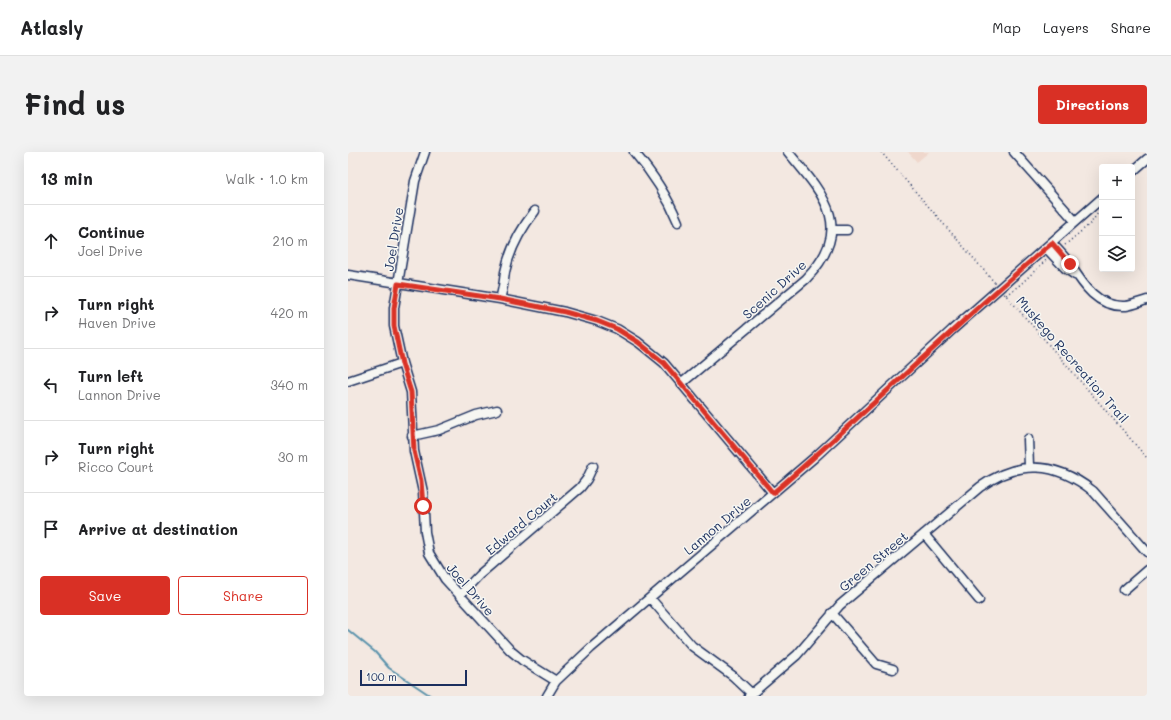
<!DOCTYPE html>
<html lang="en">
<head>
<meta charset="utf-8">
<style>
	body { margin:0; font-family:Mali,sans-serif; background:#f2f2f2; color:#202124 }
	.controls { position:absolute; right:12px; top:12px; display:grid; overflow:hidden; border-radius:4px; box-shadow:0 4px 16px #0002 }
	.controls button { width:36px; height:36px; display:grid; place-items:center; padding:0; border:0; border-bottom:1px solid #e0e0e0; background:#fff; color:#202124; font:20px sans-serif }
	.scale { position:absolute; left:12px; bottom:10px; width:107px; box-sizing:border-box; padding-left:4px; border:2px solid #1b2f5e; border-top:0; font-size:11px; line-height:14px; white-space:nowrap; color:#1b2f5e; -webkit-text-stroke:3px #f6f6f2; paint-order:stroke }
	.stop { position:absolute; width:12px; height:12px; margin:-9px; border:3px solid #d93025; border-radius:50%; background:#fff }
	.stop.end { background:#d93025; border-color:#fff; box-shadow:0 1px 4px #0008 }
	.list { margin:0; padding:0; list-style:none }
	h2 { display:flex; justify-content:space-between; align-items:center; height:52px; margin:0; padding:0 16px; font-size:17px }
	h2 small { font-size:13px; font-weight:400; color:#757577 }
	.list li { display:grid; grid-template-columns:26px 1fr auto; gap:12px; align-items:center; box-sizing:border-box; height:72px; padding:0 16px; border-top:1px solid #e0e0e0 }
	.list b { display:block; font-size:15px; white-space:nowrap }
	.list p { margin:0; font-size:13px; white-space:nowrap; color:#757577 }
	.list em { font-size:13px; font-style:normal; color:#757577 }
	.actions { display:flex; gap:8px; padding:12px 16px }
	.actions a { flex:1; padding:9px 0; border:1px solid #d93025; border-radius:4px; text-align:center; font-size:14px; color:#d93025 }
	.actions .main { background:#d93025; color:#fff }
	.icon { flex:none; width:22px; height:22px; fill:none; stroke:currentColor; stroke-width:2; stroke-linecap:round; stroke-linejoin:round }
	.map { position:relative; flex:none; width:799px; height:544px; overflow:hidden; border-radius:4px }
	header { display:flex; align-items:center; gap:24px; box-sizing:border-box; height:56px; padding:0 20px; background:#fff; border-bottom:1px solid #e0e0e0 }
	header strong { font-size:19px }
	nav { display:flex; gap:22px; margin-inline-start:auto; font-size:14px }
	.intro { display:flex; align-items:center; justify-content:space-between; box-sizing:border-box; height:96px; padding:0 24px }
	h1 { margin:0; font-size:28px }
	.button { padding:10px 18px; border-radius:4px; background:#d93025; color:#fff; font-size:14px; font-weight:700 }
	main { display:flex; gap:24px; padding:0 24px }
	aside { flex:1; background:#fff; border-radius:4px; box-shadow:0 4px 16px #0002 }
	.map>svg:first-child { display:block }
	.built { fill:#efd7cc }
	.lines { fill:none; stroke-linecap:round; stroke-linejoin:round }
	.stream { stroke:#5b93ac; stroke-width:2 }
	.minor-casing { stroke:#1b2f5e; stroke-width:11 }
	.path { stroke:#1b2f5e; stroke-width:1.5; stroke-dasharray:1 3; stroke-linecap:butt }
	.minor { stroke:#f6f6f2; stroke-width:8 }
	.route { stroke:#d93025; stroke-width:5 }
	.labels { text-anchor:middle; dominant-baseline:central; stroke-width:3; stroke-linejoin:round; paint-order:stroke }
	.street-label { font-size:13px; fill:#1b2f5e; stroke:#f6f6f2 }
</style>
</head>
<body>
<header>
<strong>Atlasly</strong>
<nav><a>Map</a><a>Layers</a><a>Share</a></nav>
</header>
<div class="intro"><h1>Find us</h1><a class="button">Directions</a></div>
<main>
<aside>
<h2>13 min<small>Walk · 1.0 km</small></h2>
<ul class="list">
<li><svg class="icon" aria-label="ahead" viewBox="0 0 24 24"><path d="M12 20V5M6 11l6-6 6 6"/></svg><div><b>Continue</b><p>Joel Drive</p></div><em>210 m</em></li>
<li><svg class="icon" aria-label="right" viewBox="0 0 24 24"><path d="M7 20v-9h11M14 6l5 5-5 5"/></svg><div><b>Turn right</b><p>Haven Drive</p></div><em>420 m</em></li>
<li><svg class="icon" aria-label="left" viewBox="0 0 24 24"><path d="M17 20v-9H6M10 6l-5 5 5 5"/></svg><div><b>Turn left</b><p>Lannon Drive</p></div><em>340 m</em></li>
<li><svg class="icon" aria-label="right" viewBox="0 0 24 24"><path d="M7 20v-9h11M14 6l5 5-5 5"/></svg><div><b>Turn right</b><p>Ricco Court</p></div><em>30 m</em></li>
<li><svg class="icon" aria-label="arrive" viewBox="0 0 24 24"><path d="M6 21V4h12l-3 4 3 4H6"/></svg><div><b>Arrive at destination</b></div></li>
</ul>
<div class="actions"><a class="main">Save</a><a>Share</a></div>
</aside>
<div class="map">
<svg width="799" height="544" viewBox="0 0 799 544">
	<rect width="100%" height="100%" fill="#f3e8e1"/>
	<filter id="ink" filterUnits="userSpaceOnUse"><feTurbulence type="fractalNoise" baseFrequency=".025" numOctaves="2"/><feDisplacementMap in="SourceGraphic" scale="8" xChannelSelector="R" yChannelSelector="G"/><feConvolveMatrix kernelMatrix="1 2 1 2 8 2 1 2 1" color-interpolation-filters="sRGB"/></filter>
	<g filter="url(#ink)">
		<path class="built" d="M560,0h21l-12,10z"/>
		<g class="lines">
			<path class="stream" d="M0,478l27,22 14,16 42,28"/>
			<defs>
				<path id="minor" d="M77,0l-10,29 -21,127v18l8,37 9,29 3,59 9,41 2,40 4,21 16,26 66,72 11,9 34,21
					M286,0c19,22 33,43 44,70
					M666,0l61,69
					M784,20l15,-13
					M485,78h14
					M704,91c6,7 13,14 18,21 13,21 28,44 56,42 7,-1 14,-4 21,-6
					M698,96l19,20 10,7
					M0,123l152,24 65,13 32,9 20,8 21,13 26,21 109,130
					M152,147c3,-9 4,-18 5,-27 5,-24 15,-42 30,-61
					M0,229l54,-18
					M334,231l124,-104c49,-51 19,-83 -18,-127
					M64,284l27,-6 37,-15 21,-5
					M680,287l1,27
					M576,382l55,66
					M776,438l23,-20
					M112,443l19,-20 101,-87 7,-9 6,-13
					M302,446l42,48 41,30 19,18
					M484,461l44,51 17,5
					M199,544l9,-15 35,-33 224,-191 137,-127 150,-132
					M401,544l48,-41 43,-50 140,-118c39,-28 76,-25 113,4l54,61"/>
			</defs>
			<use href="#minor" class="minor-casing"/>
			<path class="path" d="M533,0l114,131
				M717,93l26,-22 9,-13
				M656,141l143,165
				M658,143l15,-11 25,-24"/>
			<use href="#minor" class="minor"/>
		</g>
	</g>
	<g class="lines" filter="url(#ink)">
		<path class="route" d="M75,354l-2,-25 -7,-30 -3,-59 -9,-28 -8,-38v-18l4,-24 102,15 65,13 32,9 20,8 21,13 26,21 109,130c93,-80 180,-166 273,-245l6,-5 18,21"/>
	</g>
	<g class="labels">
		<g class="street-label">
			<text transform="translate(45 87) rotate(-81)">Joel Drive</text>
			<text transform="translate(426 137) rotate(-42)">Scenic Drive</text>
			<text transform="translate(725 207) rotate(49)">Muskego Recreation Trail</text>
			<text transform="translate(173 371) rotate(-40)">Edward Court</text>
			<text transform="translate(369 373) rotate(-40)">Lannon Drive</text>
			<text transform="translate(525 409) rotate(-40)">Green Street</text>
			<text transform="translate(123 437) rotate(49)">Joel Drive</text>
		</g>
	</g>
</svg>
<div class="controls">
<button>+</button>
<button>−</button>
<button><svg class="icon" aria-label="layers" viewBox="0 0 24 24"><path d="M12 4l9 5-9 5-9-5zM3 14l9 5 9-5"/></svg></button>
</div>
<div class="scale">100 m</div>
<div class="stop" style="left:75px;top:354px"></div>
<div class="stop end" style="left:722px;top:112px"></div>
</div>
</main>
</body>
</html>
